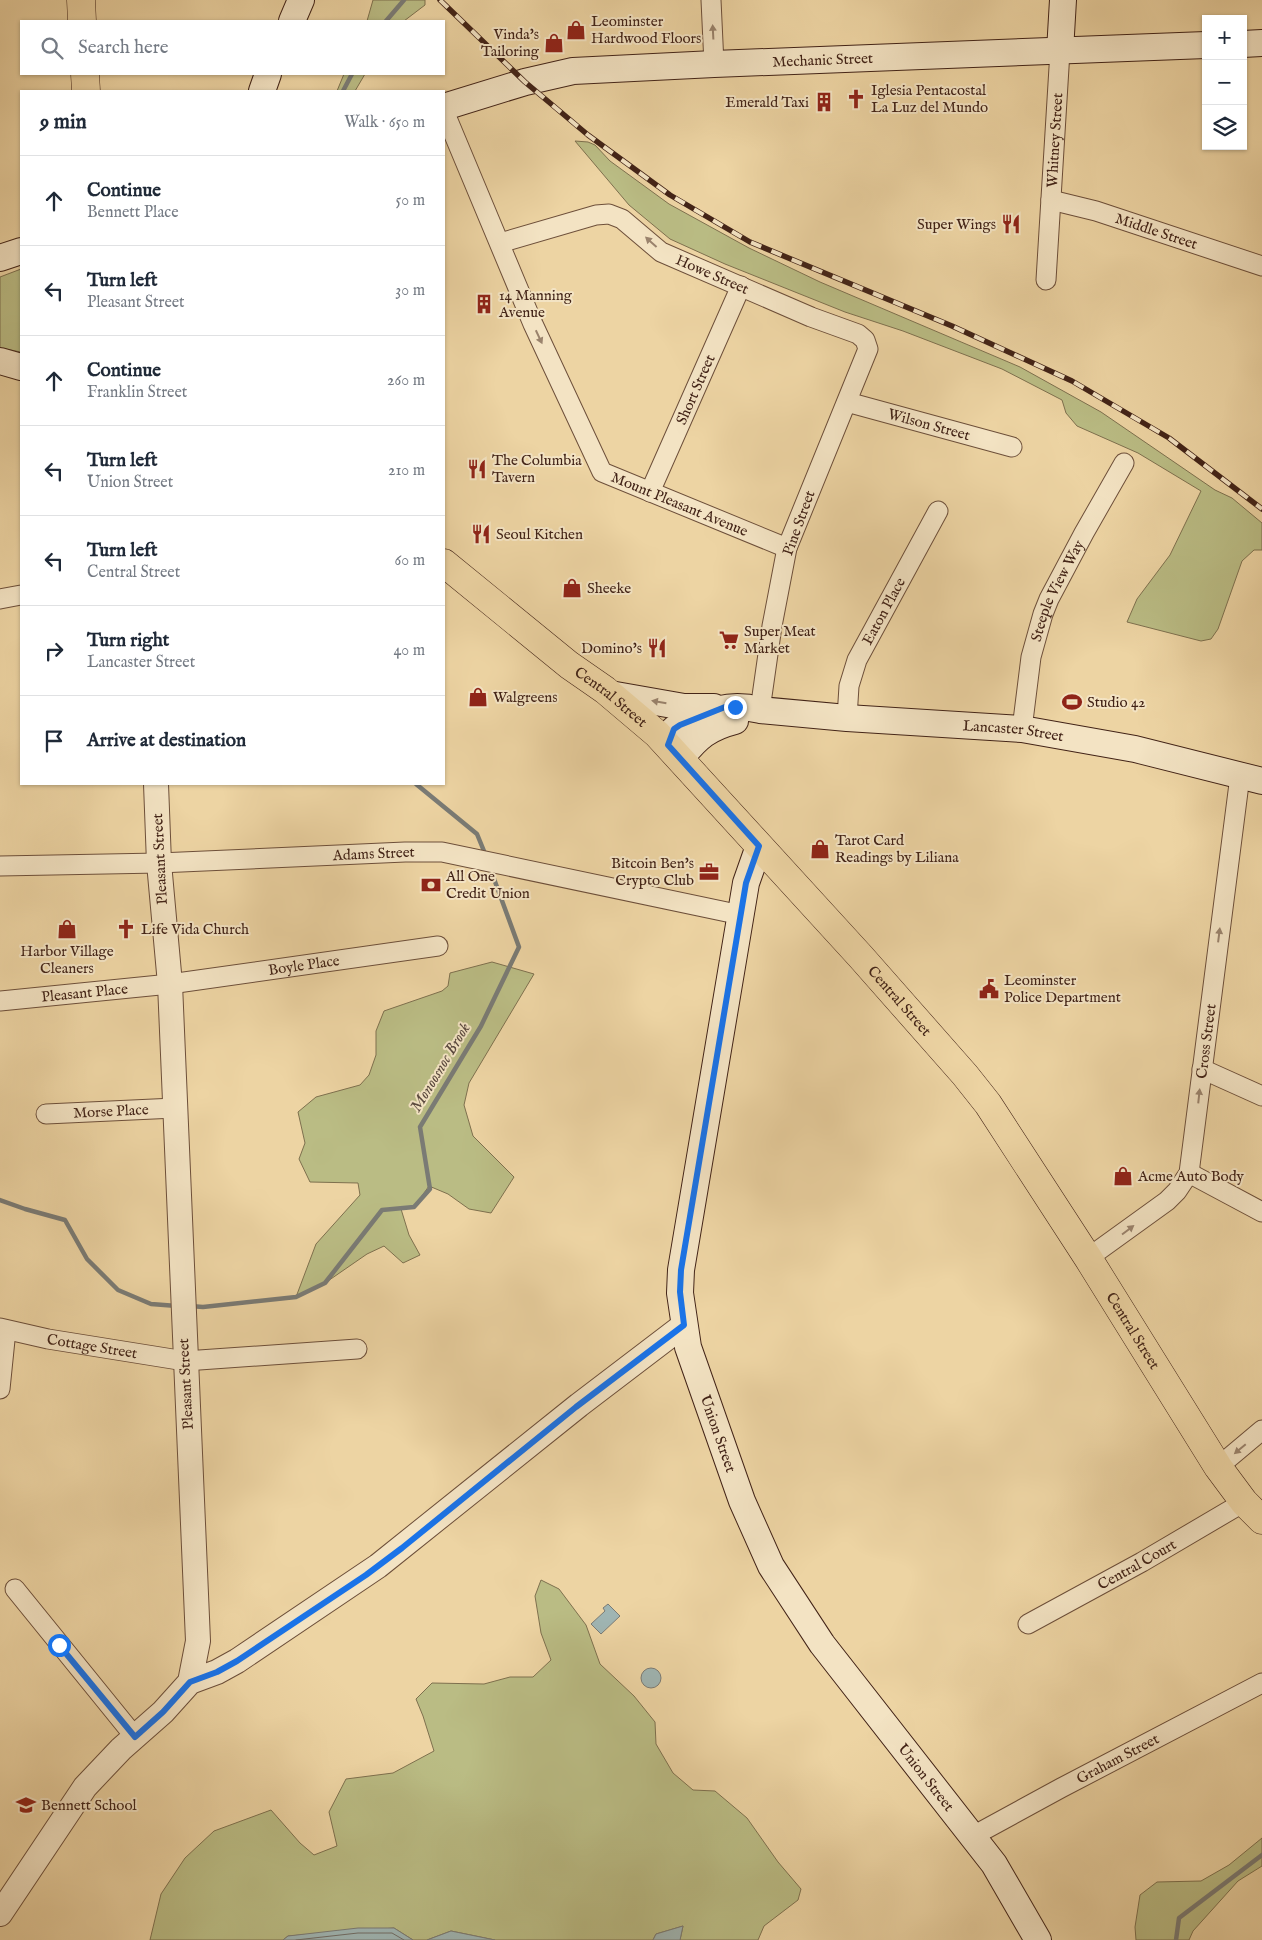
<!DOCTYPE html>
<html lang="en">
<head>
<meta charset="utf-8">
<style>
	body { margin:0; font-family:"IM FELL English",serif; background:#f2f2f3; color:#1f2937 }
	.controls { position:absolute; right:15px; top:15px; display:grid; overflow:hidden; border-radius:0px; box-shadow:0 1px 4px #0004 }
	.controls button { width:45px; height:45px; display:grid; place-items:center; padding:0; border:0; border-bottom:1px solid #e0e1e3; background:#fff; color:#1f2937; font:25px sans-serif }
	.stop { position:absolute; width:15px; height:15px; margin:-11px; border:4px solid #1a73e8; border-radius:50%; background:#fff }
	.stop.end { background:#1a73e8; border-color:#fff; box-shadow:0 1px 5px #0008 }
	.list { margin:0; padding:0; list-style:none }
	h2 { display:flex; justify-content:space-between; align-items:center; height:65px; margin:0; padding:0 20px; font-size:21px }
	h2 small { font-size:16px; font-weight:400; color:#747a83 }
	.list li { display:grid; grid-template-columns:32px 1fr auto; gap:15px; align-items:center; box-sizing:border-box; height:90px; padding:0 20px; border-top:1px solid #e0e1e3 }
	.list b { display:block; font-size:19px; white-space:nowrap }
	.list p { margin:0; font-size:16px; white-space:nowrap; color:#747a83 }
	.list em { font-size:16px; font-style:normal; color:#747a83 }
	.icon { flex:none; width:28px; height:28px; fill:none; stroke:currentColor; stroke-width:2; stroke-linecap:round; stroke-linejoin:round }
	.map { position:relative; flex:none; width:1262px; height:1940px; overflow:hidden }
	.search { position:absolute; background:#fff; box-shadow:0 1px 4px #0004; left:20px; top:20px; width:425px; height:55px; display:flex; align-items:center; gap:12px; box-sizing:border-box; padding:0 18px; border-radius:0px; color:#747a83; font-size:19px }
	.panel { position:absolute; background:#fff; box-shadow:0 1px 4px #0004; left:20px; top:90px; width:425px; height:695px; border-radius:0px }
	.map>svg:first-child { display:block }
	.green { fill:#babc84; stroke:#7e704e }
	.water { fill:#9fb5b3; stroke:#7a7b75 }
	.lines { fill:none; stroke-linecap:round; stroke-linejoin:round }
	.shore { stroke:#706c65; stroke-width:1 }
	.stream { stroke:#7a7b75; stroke-width:4.5 }
	.minor-casing { stroke:#6d4f3a; stroke-width:21 }
	.tertiary-casing { stroke:#6d4f3a; stroke-width:26 }
	.secondary-casing { stroke:#422317; stroke-width:28 }
	.primary-casing { stroke:#422317; stroke-width:29 }
	.minor { stroke:#f3e3c3; stroke-width:19 }
	.tertiary { stroke:#f3e3c3; stroke-width:24 }
	.secondary { stroke:#f3e3c3; stroke-width:26 }
	.primary { stroke:#edd4a3; stroke-width:28 }
	.rail-casing { stroke:#422317; stroke-width:5.5 }
	.rail { stroke:#f3e3c3; stroke-width:4; stroke-dasharray:11; stroke-linecap:butt }
	.oneway { fill:#9a836d }
	.route { stroke:#1a73e8; stroke-width:6 }
	.labels { text-anchor:middle; dominant-baseline:central; stroke-width:4; stroke-linejoin:round; paint-order:stroke }
	.poi-label { font-size:15px; fill:#422317; stroke:#f3e3c3; text-anchor:start }
	.street-label { font-size:15px; fill:#422317; stroke:#f3e3c3 }
	.water-label { font-size:16px; font-style:italic; fill:#59483e; stroke:#f3e3c3 }
</style>
</head>
<body>
<div class="map">
<svg width="1262" height="1940" viewBox="0 0 1262 1940">
	<rect width="100%" height="100%" fill="#edd4a3"/>
	<filter id="stains"><feTurbulence type="fractalNoise" baseFrequency=".004" numOctaves="4"/><feColorMatrix values="0 0 0 0 .2 0 0 0 0 .09 0 0 0 0 .02 0 0 0 .5 -.17"/></filter>
	<radialGradient id="worn" r=".72"><stop offset=".6" stop-color="#630" stop-opacity="0"/><stop offset="1" stop-color="#630" stop-opacity=".3"/></radialGradient>
	<path class="green" d="M373,0h52v5l-21,16h-37z
		M344,74h21l-10,17h-18z
		M575,141l13,1 7,3 15,16 59,43 80,44 71,34 200,85 81,45 114,78 17,8 30,25v27h-8l-12,11 -24,68 -7,10 -10,2 -74,-19 10,-23 33,-44 31,-64 -63,-38 -61,-27 -11,-13 -4,-13 -60,-31 -99,-38 -58,-19 -120,-48 -55,-25 -41,-34z
		M21,269v83l-21,-4v-71z
		M492,962l42,12 -65,109 -5,22 9,31 41,41 -23,36 -22,-4 -21,-15 -19,-8 -15,21 -13,2 8,26 11,20 -17,8 -19,-17 -17,8 -42,29 -29,14 20,-53 44,-49 -2,-12 -48,-1 -11,-23 6,-16 -7,-31 18,-15 44,-12 9,-10 7,-20v-24l8,-20 58,-20 6,-5 2,-13z
		M541,1580l18,9 27,36 14,39 34,32 21,26 1,22 17,29 20,17 22,1 32,27 31,44 23,27 -3,11 -34,26 -6,14h-78l3,-14 -27,8 -3,6h-158l-44,-9 -24,9h-14l-19,-12 -106,8 -5,4h-133l11,-46 24,-36 29,-27 57,-21 29,33 14,12 23,-9 -8,-34 17,-33 47,-6 41,-22 -11,-35 -7,-17 16,-16 52,1 26,-7h23l18,-17 -10,-27 -6,-37z
		M1262,1838v28l-24,15 -45,50 -4,9h-53l-1,-13 5,-32 17,-13 44,-1 28,-16z"/>
	<path class="water" d="M608,1604l12,12 -19,18 -10,-10 14,-13 -2,-3z
		M641 1678a10 10 0 1 1 20 0a10 10 0 1 1-20 0Z
		M683,1926l-3,14h-27l3,-6z
		M358,1928h36l19,12h-130l5,-4z
		M451,1931l44,9h-68z"/>
	<g class="lines">
		<path class="shore" d="M296,1940l62,-7h34l12,7"/>
		<path class="stream" d="M386,21l18,-21
			M343,91l9,-17
			M416,784l61,50 9,22
			M0,1200l25,9 40,11 22,39 31,31 33,14 26,2
			M190,1306l13,1 93,-10 29,-14 57,-73 32,-3 16,-18 -10,-62 61,-101 38,-79 -29,-79
			M1176,1940l3,-22 83,-63"/>
		<defs>
			<g id="minor">
				<path d="M711,0l3,64"/>
				<path id="s1" d="M444,111l89,213 69,148 185,76"/>
				<path id="s2" d="M1051,200l45,11 166,55"/>
				<path id="s3" d="M500,243l96,-28 13,-1 13,5 39,33 150,65 47,17 7,6 3,9 -81,199 -15,78 -12,84"/>
				<path id="s4" d="M1046,280l14,-229"/>
				<path id="s5" d="M847,402l165,45"/>
				<path id="s6" d="M650,492l91,-206"/>
				<path d="M0,599l21,-4"/>
				<path id="s7" d="M847,718l2,-32 8,-26 81,-149"/>
				<path id="s8" d="M1022,729l9,-72 12,-43 6,-15 35,-66 40,-70"/>
				<path id="s9" d="M0,866l159,-3 246,-11h37l299,63"/>
				<path id="s10" d="M0,1001l170,-17 268,-38"/>
				<path d="M1202,1069l60,27"/>
				<path id="s11" d="M46,1114l129,-6"/>
				<path d="M1189,1173l73,39"/>
				<path id="s12" d="M1088,1258l79,-57 10,-10 12,-18 51,-397"/>
				<path id="s13" d="M0,1328l48,11 137,22 172,-12"/>
				<path d="M0,1389l6,-59"/>
				<path d="M1218,1467l44,-37"/>
				<path d="M15,1589l120,148"/>
				<path id="s14" d="M1028,1624l114,-62 102,-60"/>
				<path id="s15" d="M973,1836l88,-48 201,-105"/>
			</g>
			<path id="tertiary" d="M190,1682l27,-10 20,-11 141,-95 201,-161 105,-80
				M0,1914l85,-127 36,-38 42,-37 27,-30 8,-41 -28,-657 -11,-121 -3,-79"/>
			<g id="secondary">
				<path d="M292,21l9,-21"/>
				<path d="M1243,44l19,-1"/>
				<path d="M1060,51l3,-51"/>
				<path d="M262,91l6,-17"/>
				<path id="s16" d="M444,107l81,-25 48,-11 141,-7 492,-19"/>
				<path d="M0,258l21,-7"/>
				<path d="M0,361l21,6"/>
				<path d="M610,694l74,13h30"/>
				<path id="s17" d="M668,745l6,-16 6,-4c29,-14 48,-23 80,-15l87,8 175,11 113,20 127,32"/>
				<path d="M681,758c17,-21 27,-30 54,-37"/>
				<path id="s18" d="M759,846l-13,37 -65,387 -1,23 8,54 54,154 29,65 51,78 172,220 44,76"/>
			</g>
			<g id="primary">
				<path d="M81,0l1,21"/>
				<path d="M85,74l1,17"/>
				<path id="s19" d="M444,563l125,102 36,25 52,44 204,223 104,118 23,29 100,154 130,209 26,35 18,18"/>
			</g>
		</defs>
		<use href="#minor" class="minor-casing"/>
		<use href="#tertiary" class="tertiary-casing"/>
		<use href="#secondary" class="secondary-casing"/>
		<use href="#primary" class="primary-casing"/>
		<use href="#minor" class="minor"/>
		<use href="#tertiary" class="tertiary"/>
		<use href="#secondary" class="secondary"/>
		<use href="#primary" class="primary"/>
		<defs>
			<path id="rail" d="M440,0l85,82 63,53 82,60 80,47 202,84 120,55 97,57 93,71"/>
		</defs>
		<use href="#rail" class="rail-casing"/>
		<use href="#rail" class="rail"/>
	</g>
	<defs><path id="oneway-solid" d="M-6-.8H1V-3.2L6.5 0L1 3.2V.8H-6Z" transform="scale(1.25)"/></defs>
	<g class="oneway">
		<use href="#oneway-solid" transform="translate(713 32) rotate(-93)"/>
		<use href="#oneway-solid" transform="translate(651 242) rotate(-138)"/>
		<use href="#oneway-solid" transform="translate(539 337) rotate(65)"/>
		<use href="#oneway-solid" transform="translate(659 702) rotate(-170)"/>
		<use href="#oneway-solid" transform="translate(1219 935) rotate(-83)"/>
		<use href="#oneway-solid" transform="translate(1199 1096) rotate(-84)"/>
		<use href="#oneway-solid" transform="translate(1128 1230) rotate(-37)"/>
		<use href="#oneway-solid" transform="translate(1240 1449) rotate(140)"/>
	</g>
	<g class="lines">
		<path class="route" d="M59,1645l76,92 28,-25 27,-30 27,-10 20,-11 129,-86 36,-27 174,-141 108,-82 -4,-33 1,-22 65,-387 13,-37 -91,-101 6,-16 6,-4 45,-18h10"/>
	</g>
	<defs>
		<symbol id="shop-bare" viewBox="-9 -9 18 18"><path d="M-5-2.5h2.3a2.7 3.5 0 0 1 5.4 0H5L5.5 6h-11ZM-1.5-2.5h3a1.5 2.3 0 0 0-3 0Z" fill="#8f2418" stroke="#f3e3c3" stroke-width="2.5" paint-order="stroke"/></symbol>
		<symbol id="church-bare" viewBox="-9 -9 18 18"><path d="M-1.2-6h2.4v3.5h3.3v2.4h-3.3V6h-2.4V-.1h-3.3v-2.4h3.3Z" fill="#8f2418" stroke="#f3e3c3" stroke-width="2.5" paint-order="stroke"/></symbol>
		<symbol id="building-bare" viewBox="-9 -9 18 18"><path d="M-4-6H4V6H1V3H-1V6H-4ZM-2.5-4.3h1.7v1.8h-1.7ZM.8-4.3h1.7v1.8H.8ZM-2.5-1h1.7V.8h-1.7ZM.8-1h1.7V.8H.8Z" fill="#8f2418" stroke="#f3e3c3" stroke-width="2.5" paint-order="stroke"/></symbol>
		<symbol id="restaurant-bare" viewBox="-9 -9 18 18"><path d="M-5-6h1v4h1v-4h1v4h1v-4h1v5L-1.5 .5V6h-2V.5L-5-1ZM5-6V6H3V1.5H1.5Q1.5-4 5-6Z" fill="#8f2418" stroke="#f3e3c3" stroke-width="2.5" paint-order="stroke"/></symbol>
		<symbol id="supermarket-bare" viewBox="-9 -9 18 18"><path d="M-6-5.5h2.5l.6 2H6L4.5 2H-2.5L-4.4-4H-6ZM-1.5 3.2a1.3 1.3 0 1 0 .1 0ZM3 3.2a1.3 1.3 0 1 0 .1 0Z" fill="#8f2418" stroke="#f3e3c3" stroke-width="2.5" paint-order="stroke"/></symbol>
		<symbol id="stadium-bare" viewBox="-9 -9 18 18"><path d="M0-5a6.5 5 0 1 0 0 10a6.5 5 0 1 0 0-10ZM-3.5-1.8h7v3.6h-7Z" fill="#8f2418" stroke="#f3e3c3" stroke-width="2.5" paint-order="stroke"/></symbol>
		<symbol id="office-bare" viewBox="-9 -9 18 18"><path d="M-6-3h4V-5.5h4V-3h4V5H-6ZM-1-4.5V-3h2v-1.5ZM-6 0V1H6V0Z" fill="#8f2418" stroke="#f3e3c3" stroke-width="2.5" paint-order="stroke"/></symbol>
		<symbol id="bank-bare" viewBox="-9 -9 18 18"><path d="M-6-4H6V4H-6ZM0-2.3a2.3 2.3 0 1 0 0 4.6a2.3 2.3 0 1 0 0-4.6Z" fill="#8f2418" stroke="#f3e3c3" stroke-width="2.5" paint-order="stroke"/></symbol>
		<symbol id="civic-bare" viewBox="-9 -9 18 18"><path d="M-.6-6.5H3V-4.5H.6V-3L4-1V1h2V6H-6V1h2V-1L-.6-3ZM-1.2 2.5V6h2.4V2.5Z" fill="#8f2418" stroke="#f3e3c3" stroke-width="2.5" paint-order="stroke"/></symbol>
		<symbol id="school-bare" viewBox="-9 -9 18 18"><path d="M0-5L7-2L0 1L-7-2ZM-4 1L0 2.5L4 1V4Q0 6-4 4Z" fill="#8f2418" stroke="#f3e3c3" stroke-width="2.5" paint-order="stroke"/></symbol>
	</defs>
	<g fill-rule="evenodd">
		<use href="#shop-bare" x="562" y="16" width="28" height="28"/>
		<use href="#shop-bare" x="540" y="29" width="28" height="28"/>
		<use href="#church-bare" x="842" y="85" width="28" height="28"/>
		<use href="#building-bare" x="810" y="88" width="28" height="28"/>
		<use href="#restaurant-bare" x="997" y="210" width="28" height="28"/>
		<use href="#building-bare" x="470" y="290" width="28" height="28"/>
		<use href="#restaurant-bare" x="463" y="455" width="28" height="28"/>
		<use href="#restaurant-bare" x="467" y="520" width="28" height="28"/>
		<use href="#shop-bare" x="558" y="574" width="28" height="28"/>
		<use href="#supermarket-bare" x="715" y="626" width="28" height="28"/>
		<use href="#restaurant-bare" x="643" y="634" width="28" height="28"/>
		<use href="#shop-bare" x="464" y="683" width="28" height="28"/>
		<use href="#stadium-bare" x="1058" y="688" width="28" height="28"/>
		<use href="#shop-bare" x="806" y="835" width="28" height="28"/>
		<use href="#office-bare" x="695" y="858" width="28" height="28"/>
		<use href="#bank-bare" x="417" y="871" width="28" height="28"/>
		<use href="#shop-bare" x="53" y="915" width="28" height="28"/>
		<use href="#church-bare" x="112" y="915" width="28" height="28"/>
		<use href="#civic-bare" x="975" y="975" width="28" height="28"/>
		<use href="#shop-bare" x="1109" y="1162" width="28" height="28"/>
		<use href="#school-bare" x="12" y="1791" width="28" height="28"/>
	</g>
	<g class="labels">
		<g class="poi-label">
			<text x="591" y="21">Leominster<tspan x="591" dy="17">Hardwood Floors</tspan></text>
			<text x="539" y="34" text-anchor="end">Vinda's<tspan x="539" dy="17">Tailoring</tspan></text>
			<text x="871" y="90">Iglesia Pentacostal<tspan x="871" dy="17">La Luz del Mundo</tspan></text>
			<text x="809" y="102" text-anchor="end">Emerald Taxi</text>
			<text x="996" y="224" text-anchor="end">Super Wings</text>
			<text x="499" y="295">14 Manning<tspan x="499" dy="17">Avenue</tspan></text>
			<text x="492" y="460">The Columbia<tspan x="492" dy="17">Tavern</tspan></text>
			<text x="496" y="534">Seoul Kitchen</text>
			<text x="587" y="588">Sheeke</text>
			<text x="744" y="631">Super Meat<tspan x="744" dy="17">Market</tspan></text>
			<text x="642" y="648" text-anchor="end">Domino's</text>
			<text x="493" y="697">Walgreens</text>
			<text x="1087" y="702">Studio 42</text>
			<text x="835" y="840">Tarot Card<tspan x="835" dy="17">Readings by Liliana</tspan></text>
			<text x="694" y="863" text-anchor="end">Bitcoin Ben's<tspan x="694" dy="17">Crypto Club</tspan></text>
			<text x="446" y="876">All One<tspan x="446" dy="17">Credit Union</tspan></text>
			<text x="141" y="929">Life Vida Church</text>
			<text x="67" y="951" text-anchor="middle">Harbor Village<tspan x="67" dy="17">Cleaners</tspan></text>
			<text x="1004" y="980">Leominster<tspan x="1004" dy="17">Police Department</tspan></text>
			<text x="1138" y="1176">Acme Auto Body</text>
			<text x="41" y="1805">Bennett School</text>
		</g>
		<g class="street-label">
			<text stroke="none"><textPath href="#s16" startOffset="384">Mechanic Street</textPath></text>
			<text stroke="none"><textPath href="#s4" startOffset="140">Whitney Street</textPath></text>
			<text stroke="none"><textPath href="#s2" startOffset="110">Middle Street</textPath></text>
			<text stroke="none"><textPath href="#s3" startOffset="234">Howe Street</textPath></text>
			<text stroke="none"><textPath href="#s6" startOffset="112">Short Street</textPath></text>
			<text stroke="none"><textPath href="#s5" startOffset="85">Wilson Street</textPath></text>
			<text stroke="none"><textPath href="#s1" startOffset="478">Mount Pleasant Avenue</textPath></text>
			<text transform="translate(799 523) rotate(-70)">Pine Street</text>
			<text stroke="none"><textPath href="#s8" startOffset="144">Steeple View Way</textPath></text>
			<text stroke="none"><textPath href="#s7" startOffset="115">Eaton Place</textPath></text>
			<text stroke="none"><textPath href="#s19" startOffset="214">Central Street</textPath></text>
			<text stroke="none"><textPath href="#s17" startOffset="362">Lancaster Street</textPath></text>
			<text stroke="none"><textPath href="#s9" startOffset="374">Adams Street</textPath></text>
			<text transform="translate(160 859) rotate(-93)">Pleasant Street</text>
			<text stroke="none"><textPath href="#s10" startOffset="306">Boyle Place</textPath></text>
			<text stroke="none"><textPath href="#s10" startOffset="85">Pleasant Place</textPath></text>
			<text stroke="none"><textPath href="#s19" startOffset="634">Central Street</textPath></text>
			<text stroke="none"><textPath href="#s12" startOffset="266">Cross Street</textPath></text>
			<text stroke="none"><textPath href="#s11" startOffset="65">Morse Place</textPath></text>
			<text stroke="none"><textPath href="#s19" startOffset="1039">Central Street</textPath></text>
			<text stroke="none"><textPath href="#s13" startOffset="94">Cottage Street</textPath></text>
			<text transform="translate(186 1384) rotate(-93)">Pleasant Street</text>
			<text stroke="none"><textPath href="#s18" startOffset="601">Union Street</textPath></text>
			<text stroke="none"><textPath href="#s14" startOffset="124">Central Court</textPath></text>
			<text stroke="none"><textPath href="#s15" startOffset="164">Graham Street</textPath></text>
			<text stroke="none"><textPath href="#s18" startOffset="1006">Union Street</textPath></text>
		</g>
		<g class="water-label">
			<text transform="translate(441 1068) rotate(-59)">Monoosnoc Brook</text>
		</g>
	</g>
	<rect width="100%" height="100%" filter="url(#stains)"/>
	<rect width="100%" height="100%" fill="url(#worn)"/>
</svg>
<div class="controls">
<button>+</button>
<button>−</button>
<button><svg class="icon" aria-label="layers" viewBox="0 0 24 24"><path d="M12 4l9 5-9 5-9-5zM3 14l9 5 9-5"/></svg></button>
</div>
<div class="stop" style="left:59px;top:1645px"></div>
<div class="stop end" style="left:735px;top:707px"></div>
<div class="search"><svg class="icon" aria-label="search" viewBox="0 0 24 24"><circle cx="10" cy="10" r="6"/><path d="M15 15l6 6"/></svg>Search here</div>
<section class="panel">
<h2>9 min<small>Walk · 650 m</small></h2>
<ul class="list">
<li><svg class="icon" aria-label="ahead" viewBox="0 0 24 24"><path d="M12 20V5M6 11l6-6 6 6"/></svg><div><b>Continue</b><p>Bennett Place</p></div><em>50 m</em></li>
<li><svg class="icon" aria-label="left" viewBox="0 0 24 24"><path d="M17 20v-9H6M10 6l-5 5 5 5"/></svg><div><b>Turn left</b><p>Pleasant Street</p></div><em>30 m</em></li>
<li><svg class="icon" aria-label="ahead" viewBox="0 0 24 24"><path d="M12 20V5M6 11l6-6 6 6"/></svg><div><b>Continue</b><p>Franklin Street</p></div><em>260 m</em></li>
<li><svg class="icon" aria-label="left" viewBox="0 0 24 24"><path d="M17 20v-9H6M10 6l-5 5 5 5"/></svg><div><b>Turn left</b><p>Union Street</p></div><em>210 m</em></li>
<li><svg class="icon" aria-label="left" viewBox="0 0 24 24"><path d="M17 20v-9H6M10 6l-5 5 5 5"/></svg><div><b>Turn left</b><p>Central Street</p></div><em>60 m</em></li>
<li><svg class="icon" aria-label="right" viewBox="0 0 24 24"><path d="M7 20v-9h11M14 6l5 5-5 5"/></svg><div><b>Turn right</b><p>Lancaster Street</p></div><em>40 m</em></li>
<li><svg class="icon" aria-label="arrive" viewBox="0 0 24 24"><path d="M6 21V4h12l-3 4 3 4H6"/></svg><div><b>Arrive at destination</b></div></li>
</ul>
</section>
</div>
</body>
</html>
